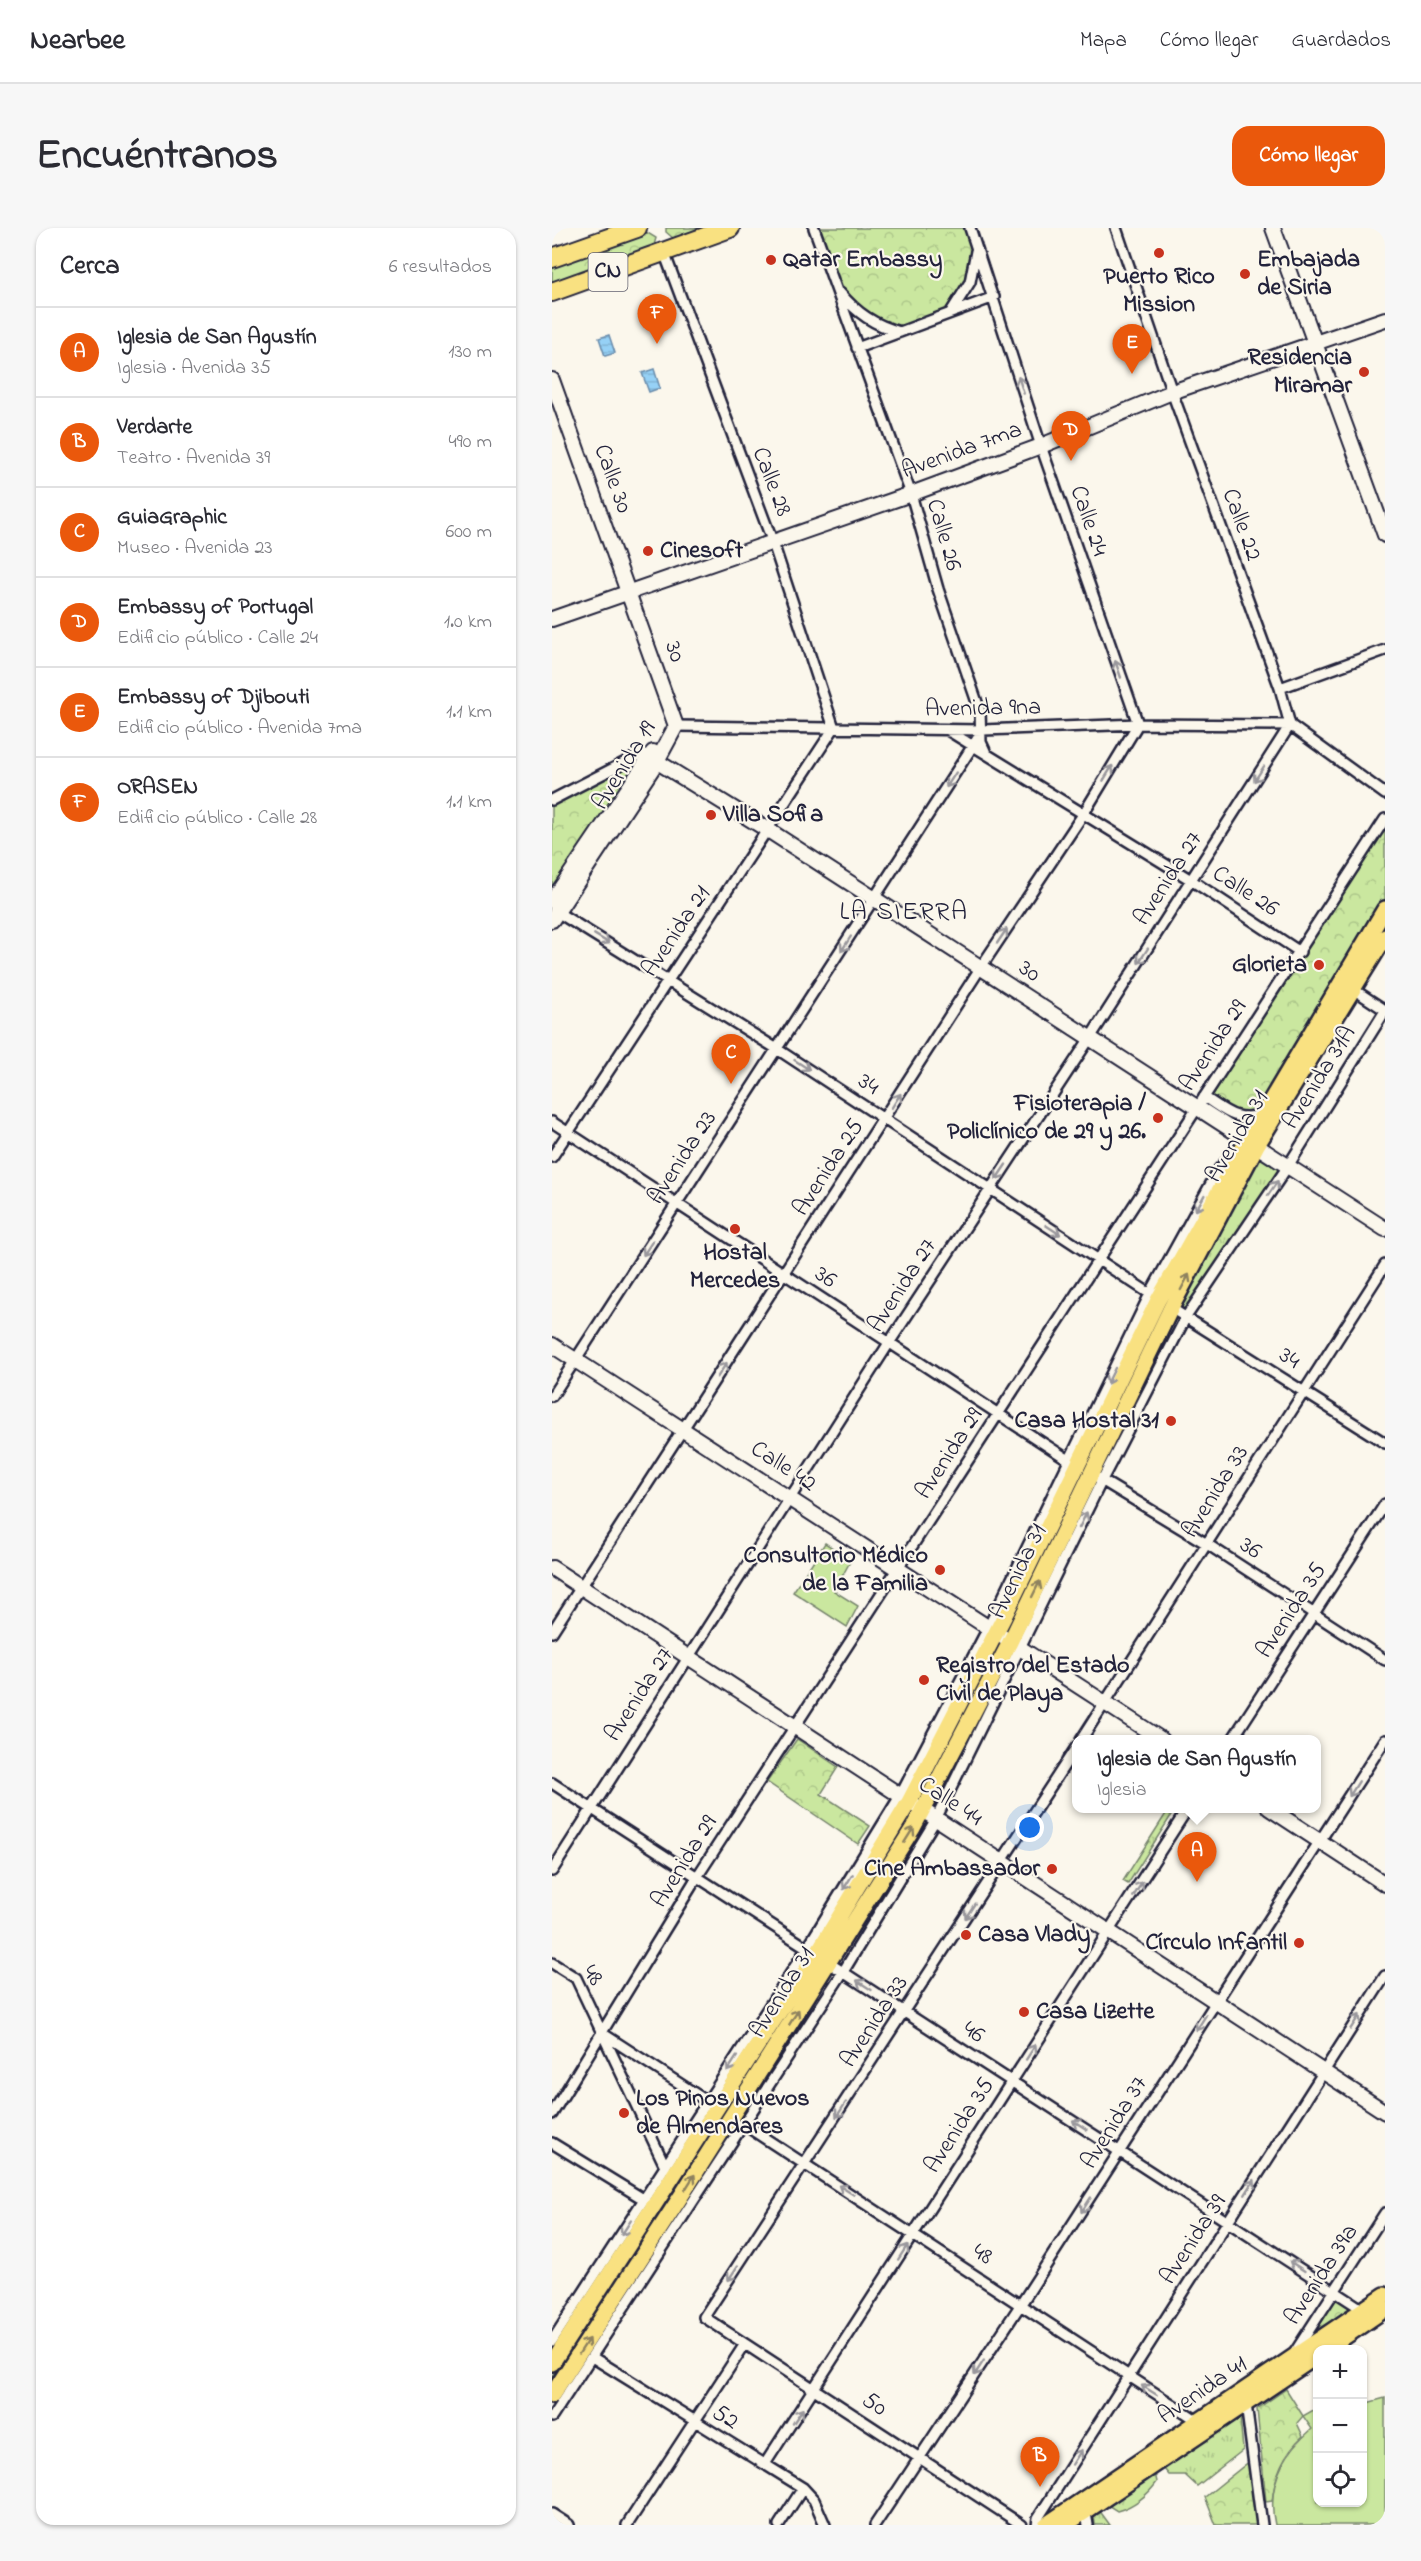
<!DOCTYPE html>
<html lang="es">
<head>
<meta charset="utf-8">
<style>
	body { margin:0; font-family:"Indie Flower",sans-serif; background:#f7f7f7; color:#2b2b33 }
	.controls { position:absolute; right:18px; bottom:18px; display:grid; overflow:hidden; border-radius:12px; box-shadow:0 2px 4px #0004 }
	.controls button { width:54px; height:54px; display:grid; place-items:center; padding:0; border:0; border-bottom:2px solid #e1e1e2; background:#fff; color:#2b2b33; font:30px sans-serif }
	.you { position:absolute; left:478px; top:1600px; width:21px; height:21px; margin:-15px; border:4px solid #fff; border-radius:50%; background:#1a73e8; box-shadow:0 0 0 9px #1a73e833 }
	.badge { display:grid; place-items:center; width:39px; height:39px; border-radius:50%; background:#ea580c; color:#fff; font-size:20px; font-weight:700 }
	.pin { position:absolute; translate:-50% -50px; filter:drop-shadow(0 2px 3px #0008) }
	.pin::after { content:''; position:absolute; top:32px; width:21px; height:18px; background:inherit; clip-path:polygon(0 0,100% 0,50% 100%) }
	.popup { position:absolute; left:520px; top:1507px; width:249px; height:78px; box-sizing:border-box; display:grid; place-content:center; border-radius:12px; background:#fff; filter:drop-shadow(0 2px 4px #0005); font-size:20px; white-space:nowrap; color:#7c7c81 }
	.popup b { font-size:22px; color:#2b2b33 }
	.popup::after { content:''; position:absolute; left:50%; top:100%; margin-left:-12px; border:12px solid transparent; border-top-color:#fff }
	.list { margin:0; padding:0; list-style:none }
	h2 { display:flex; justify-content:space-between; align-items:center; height:78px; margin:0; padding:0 24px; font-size:26px }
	h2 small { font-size:20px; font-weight:400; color:#7c7c81 }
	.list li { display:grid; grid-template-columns:39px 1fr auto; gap:18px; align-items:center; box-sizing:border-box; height:90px; padding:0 24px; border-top:2px solid #e1e1e2 }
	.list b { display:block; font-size:22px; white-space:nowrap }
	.list p { margin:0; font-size:20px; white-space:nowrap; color:#7c7c81 }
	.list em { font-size:20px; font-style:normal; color:#7c7c81 }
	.icon { flex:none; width:33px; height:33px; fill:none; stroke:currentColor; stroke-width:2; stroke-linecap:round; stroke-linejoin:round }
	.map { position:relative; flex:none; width:833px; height:2297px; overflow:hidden; border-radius:18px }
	header { display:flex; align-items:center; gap:36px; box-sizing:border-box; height:84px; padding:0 30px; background:#fff; border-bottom:2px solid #e1e1e2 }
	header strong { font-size:28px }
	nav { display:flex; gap:33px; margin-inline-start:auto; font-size:21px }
	.intro { display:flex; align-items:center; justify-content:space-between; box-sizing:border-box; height:144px; padding:0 36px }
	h1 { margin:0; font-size:42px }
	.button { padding:15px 27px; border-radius:18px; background:#ea580c; color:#fff; font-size:21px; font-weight:700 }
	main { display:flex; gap:36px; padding:0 36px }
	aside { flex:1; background:#fff; border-radius:18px; box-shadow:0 2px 4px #0004 }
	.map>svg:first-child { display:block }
	.grass { fill:url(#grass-tufts); stroke:#76846d; stroke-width:1.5 }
	.forest { fill:url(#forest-crowns); stroke:#76846d; stroke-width:1.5 }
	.garden { fill:#cae79f; stroke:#76846d; stroke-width:1.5 }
	.water { fill:url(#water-rules); stroke:#688bab; stroke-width:1.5 }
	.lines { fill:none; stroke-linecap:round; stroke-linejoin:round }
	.street-casing { stroke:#22223b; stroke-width:14 }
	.secondary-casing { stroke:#22223b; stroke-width:18 }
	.primary-casing { stroke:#22223b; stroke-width:20 }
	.highway-casing { stroke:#22223b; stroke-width:22 }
	.street { stroke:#fbf7ec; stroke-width:9 }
	.secondary { stroke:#fbf7ec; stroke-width:14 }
	.primary { stroke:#f9e181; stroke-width:15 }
	.highway { stroke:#f9e181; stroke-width:18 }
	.oneway { stroke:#99979c }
	.oneway2 { stroke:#8e825e }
	.poi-dot { fill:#c8321e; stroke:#fbf7ec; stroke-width:2 }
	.labels { text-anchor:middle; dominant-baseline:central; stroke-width:4.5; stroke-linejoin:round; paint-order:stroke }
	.shield { fill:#fbf7ec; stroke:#636270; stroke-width:1.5 }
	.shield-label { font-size:22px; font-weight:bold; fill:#22223b }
	.poi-label { font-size:24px; font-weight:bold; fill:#22223b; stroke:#fbf7ec; text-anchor:start }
	.street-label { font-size:24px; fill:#22223b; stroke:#fbf7ec }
	.neighbourhood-label { font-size:26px; letter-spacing:1.5px; fill:#22223b; stroke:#fbf7ec }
</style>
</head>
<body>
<header>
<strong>Nearbee</strong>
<nav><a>Mapa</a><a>Cómo llegar</a><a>Guardados</a></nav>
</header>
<div class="intro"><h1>Encuéntranos</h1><a class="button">Cómo llegar</a></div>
<main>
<aside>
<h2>Cerca<small>6 resultados</small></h2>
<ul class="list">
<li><span class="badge">A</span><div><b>Iglesia de San Agustín</b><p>Iglesia · Avenida 35</p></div><em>130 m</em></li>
<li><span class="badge">B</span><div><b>Verdarte</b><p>Teatro · Avenida 39</p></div><em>490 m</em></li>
<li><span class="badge">C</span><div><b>GuiaGraphic</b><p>Museo · Avenida 23</p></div><em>600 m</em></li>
<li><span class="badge">D</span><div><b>Embassy of Portugal</b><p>Edificio público · Calle 24</p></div><em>1.0 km</em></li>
<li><span class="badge">E</span><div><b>Embassy of Djibouti</b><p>Edificio público · Avenida 7ma</p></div><em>1.1 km</em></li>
<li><span class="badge">F</span><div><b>ORASEN</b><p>Edificio público · Calle 28</p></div><em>1.1 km</em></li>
</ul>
</aside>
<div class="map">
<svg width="833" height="2297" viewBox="0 0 833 2297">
	<defs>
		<pattern id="grass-tufts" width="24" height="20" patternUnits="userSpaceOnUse" patternTransform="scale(1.5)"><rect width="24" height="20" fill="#cae79f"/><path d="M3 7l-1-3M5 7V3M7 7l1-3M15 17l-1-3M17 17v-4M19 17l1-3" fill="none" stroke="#adc68a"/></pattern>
		<pattern id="forest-crowns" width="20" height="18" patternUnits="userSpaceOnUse" patternTransform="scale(1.5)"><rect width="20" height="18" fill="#cae79f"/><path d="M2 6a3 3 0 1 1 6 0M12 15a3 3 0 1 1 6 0" fill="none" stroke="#adc68a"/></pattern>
		<pattern id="water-rules" width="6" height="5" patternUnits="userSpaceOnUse" patternTransform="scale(1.5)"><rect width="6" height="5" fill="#96d1f6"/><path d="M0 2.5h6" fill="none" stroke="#81b3d4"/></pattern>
	</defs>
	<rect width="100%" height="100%" fill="#fbf7ec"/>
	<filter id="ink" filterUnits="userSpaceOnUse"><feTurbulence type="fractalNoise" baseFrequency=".0167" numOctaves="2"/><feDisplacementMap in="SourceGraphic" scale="12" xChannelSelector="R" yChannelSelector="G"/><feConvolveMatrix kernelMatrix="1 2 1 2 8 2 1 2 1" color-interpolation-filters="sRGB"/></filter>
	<g filter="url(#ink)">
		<path class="grass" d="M705,917l31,21 -100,149 -17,-7z
			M444,1418l4,1 -76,149 -3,-2z
			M617,1581l5,2 -46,73 -5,-3z
			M268,1733l2,1 -270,420v-6z
			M688,2189l3,33 -46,36 -12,-11h-16l-5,-6z
			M603,2245l2,9c-9,13 -24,25 -40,29l-11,-7z
			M547,2282l11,15h-15l-1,-11z"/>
		<path class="forest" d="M114,0h39l-31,11 -8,-7z
			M262,0h156l5,41 -26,45 -49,18 -18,-5 -47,-41z
			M94,4l10,6 -3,11 -101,35v-19z
			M78,535l4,4 -35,59 -47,66v-87z
			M833,591v90l-122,205 -20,-1 -39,-16z
			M245,1511l41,28 -17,27 49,32 -12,18 -91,-62z
			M784,2063l27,18 -72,49z
			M734,2161l17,27 -6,7 6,13c-20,18 -28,39 -31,65l-6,1 -9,-93z
			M698,2233l8,64h-42l-11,-28z"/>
		<path class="garden" d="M273,1315l26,17 -17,31 24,15 -11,21 -54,-35z
			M833,2170v127h-110c-9,-40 8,-71 37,-96l-9,-13 14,-8 1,94h44l1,-98z"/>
		<path class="water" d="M57,107l6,18 -10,3 -6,-18z
			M102,141l6,19 -11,4 -7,-19z"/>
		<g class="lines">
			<defs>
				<path id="street" d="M262,0l97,266 27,95 42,122 1,31 5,11
					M564,0l56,164 108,296 10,37 95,69
					M288,65c17,20 34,32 60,39
					M399,84l19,-30 6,-31
					M305,120l137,-51
					M728,460l105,-38
					M124,498l307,4 155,-6 152,1
					M397,503l242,149 109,72
					M0,572l89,-46 7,2
					M2,682l223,139 378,248
					M801,761l32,21
					M652,869c22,14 32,26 59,17
					M0,894l520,340
					M0,929l282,-429 -61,-185 -109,-291
					M619,1080l214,135
					M0,1168l431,-666
					M546,1250l109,66 178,116
					M0,1404l429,-665 103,-154 54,-89 -97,-278 -71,-218
					M529,1512l304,-475
					M680,1512l153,-236
					M0,1555l260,168
					M0,1643l337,-528 201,-305 200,-313
					M274,1733l539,350
					M0,1735l24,15 90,190
					M50,1805l106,69
					M0,1886l145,-237 688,-1058
					M191,1896l455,297
					M0,1915l93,57
					M0,2113l255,-393 93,-152 88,-168 162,-334 69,-125 16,-17
					M743,2124l90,-139
					M40,2129l211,131 11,12 11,25
					M694,2176l16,121
					M0,2189l291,-445 93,-153 166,-339 84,-163 102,-151 97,-155
					M213,2236l423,-656
					M533,2279l3,18
					M0,2286l17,11
					M75,2297l118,-181
					M227,2297l24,-37
					M323,2297l146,-221 364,-564
					M470,2297l-318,-208 373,-571
					M485,2297l1,-7 347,-542"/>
				<path id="secondary" d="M721,0l112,307
					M0,152l124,346
					M0,391l359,-125 130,-48 131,-54 213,-73
					M96,528l120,74 617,399
					M0,673l101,-149
					M0,692l104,-157 20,-37
					M0,1117l610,395
					M0,1340l833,544
					M717,1580l116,76"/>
				<path id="primary" d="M773,2122l60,-41
					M0,2135l264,-408 93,-153 95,-185 154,-317 90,-161 137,-230
					M0,2167l131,-202 230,-365 97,-186 161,-334 86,-163 128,-208
					M494,2297l339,-230
					M513,2297l253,-170"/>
				<path id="highway" d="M0,30l85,-30
					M0,64l178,-64"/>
			</defs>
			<use href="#street" class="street-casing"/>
			<use href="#secondary" class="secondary-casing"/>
			<use href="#primary" class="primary-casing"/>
			<use href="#highway" class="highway-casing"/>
			<use href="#street" class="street"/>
			<use href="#secondary" class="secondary"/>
			<use href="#primary" class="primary"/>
			<use href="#highway" class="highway"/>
		</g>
		<defs><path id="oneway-shaft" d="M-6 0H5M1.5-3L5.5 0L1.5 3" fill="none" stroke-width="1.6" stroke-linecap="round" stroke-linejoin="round" transform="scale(1.5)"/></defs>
		<g class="oneway">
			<use href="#oneway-shaft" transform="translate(469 157) rotate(-108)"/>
			<use href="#oneway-shaft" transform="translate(566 441) rotate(-109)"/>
			<use href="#oneway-shaft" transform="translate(556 545) rotate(-59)"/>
			<use href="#oneway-shaft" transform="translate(707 546) rotate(123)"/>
			<use href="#oneway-shaft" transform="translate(399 552) rotate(123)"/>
			<use href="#oneway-shaft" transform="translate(450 708) rotate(-56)"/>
			<use href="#oneway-shaft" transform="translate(50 711) rotate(31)"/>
			<use href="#oneway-shaft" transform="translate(294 716) rotate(123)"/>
			<use href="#oneway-shaft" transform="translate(591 728) rotate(123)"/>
			<use href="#oneway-shaft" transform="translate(250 837) rotate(33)"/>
			<use href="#oneway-shaft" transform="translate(344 873) rotate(-58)"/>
			<use href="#oneway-shaft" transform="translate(449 944) rotate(124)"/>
			<use href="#oneway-shaft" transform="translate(721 960) rotate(-56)"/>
			<use href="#oneway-shaft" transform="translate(648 975) rotate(119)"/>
			<use href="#oneway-shaft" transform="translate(501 1002) rotate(33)"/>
			<use href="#oneway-shaft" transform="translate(96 1020) rotate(123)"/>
			<use href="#oneway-shaft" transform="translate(170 1142) rotate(-57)"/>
			<use href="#oneway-shaft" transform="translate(559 1148) rotate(116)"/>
			<use href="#oneway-shaft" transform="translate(531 1292) rotate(-64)"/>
			<use href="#oneway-shaft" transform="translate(802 1561) rotate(122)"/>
			<use href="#oneway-shaft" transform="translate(296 1654) rotate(121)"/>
			<use href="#oneway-shaft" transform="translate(586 1661) rotate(-58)"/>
			<use href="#oneway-shaft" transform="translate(418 1683) rotate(123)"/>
			<use href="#oneway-shaft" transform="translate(312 1757) rotate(-147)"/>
			<use href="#oneway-shaft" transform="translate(803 1794) rotate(-57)"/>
			<use href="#oneway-shaft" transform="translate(649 1795) rotate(122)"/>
			<use href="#oneway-shaft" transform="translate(479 1824) rotate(-57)"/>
			<use href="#oneway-shaft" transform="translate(180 1836) rotate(123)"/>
			<use href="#oneway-shaft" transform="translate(289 1882) rotate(123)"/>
			<use href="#oneway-shaft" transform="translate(528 1897) rotate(-147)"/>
			<use href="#oneway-shaft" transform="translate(698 1959) rotate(-58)"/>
			<use href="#oneway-shaft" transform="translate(294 1962) rotate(-148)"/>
			<use href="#oneway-shaft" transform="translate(534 1977) rotate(123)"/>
			<use href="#oneway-shaft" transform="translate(74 2000) rotate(123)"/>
			<use href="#oneway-shaft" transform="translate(351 2024) rotate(-57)"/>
			<use href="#oneway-shaft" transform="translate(745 2038) rotate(-147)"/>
			<use href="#oneway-shaft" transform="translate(181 2045) rotate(123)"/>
			<use href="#oneway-shaft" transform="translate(427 2140) rotate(123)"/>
			<use href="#oneway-shaft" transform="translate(597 2162) rotate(-148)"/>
			<use href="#oneway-shaft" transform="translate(246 2188) rotate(-56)"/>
			<use href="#oneway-shaft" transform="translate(525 2229) rotate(-57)"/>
		</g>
		<g class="oneway2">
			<use href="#oneway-shaft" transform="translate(633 1054) rotate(-62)"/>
			<use href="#oneway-shaft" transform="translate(484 1361) rotate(-64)"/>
			<use href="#oneway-shaft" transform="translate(357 1607) rotate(-58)"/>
			<use href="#oneway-shaft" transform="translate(242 1789) rotate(-58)"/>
			<use href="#oneway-shaft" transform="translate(138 1954) rotate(-58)"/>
			<use href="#oneway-shaft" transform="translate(32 2118) rotate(-57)"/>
		</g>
	</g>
	<g class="poi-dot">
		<circle cx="607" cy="25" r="6"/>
		<circle cx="219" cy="32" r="6"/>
		<circle cx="693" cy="46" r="6"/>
		<circle cx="812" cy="144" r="6"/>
		<circle cx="96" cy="323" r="6"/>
		<circle cx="159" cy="587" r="6"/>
		<circle cx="767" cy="737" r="6"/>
		<circle cx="606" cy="890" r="6"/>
		<circle cx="183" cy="1001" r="6"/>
		<circle cx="619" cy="1193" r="6"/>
		<circle cx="388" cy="1342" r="6"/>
		<circle cx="372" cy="1452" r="6"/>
		<circle cx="500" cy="1641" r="6"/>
		<circle cx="414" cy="1707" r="6"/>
		<circle cx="747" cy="1715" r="6"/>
		<circle cx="472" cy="1784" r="6"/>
		<circle cx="72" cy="1885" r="6"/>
	</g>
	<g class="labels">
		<rect class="shield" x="36.5" y="25" width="39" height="38" rx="4.5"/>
		<g class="shield-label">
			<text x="56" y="44">CN</text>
		</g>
		<g class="poi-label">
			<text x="231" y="32">Qatar Embassy</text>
			<text x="705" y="32">Embajada<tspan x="705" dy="28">de Siria</tspan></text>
			<text x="607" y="49" text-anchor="middle">Puerto Rico<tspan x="607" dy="28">Mission</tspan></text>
			<text x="800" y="130" text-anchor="end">Residencia<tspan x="800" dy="28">Miramar</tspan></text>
			<text x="108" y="323">Cinesoft</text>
			<text x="171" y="587">Villa Sofia</text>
			<text x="755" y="737" text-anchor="end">Glorieta</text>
			<text x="594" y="876" text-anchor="end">Fisioterapia /<tspan x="594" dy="28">Policlínico de 29 y 26.</tspan></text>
			<text x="183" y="1025" text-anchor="middle">Hostal<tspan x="183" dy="28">Mercedes</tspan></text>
			<text x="607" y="1193" text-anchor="end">Casa Hostal 31</text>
			<text x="376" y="1328" text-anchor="end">Consultorio Médico<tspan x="376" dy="28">de la Familia</tspan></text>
			<text x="384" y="1438">Registro del Estado<tspan x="384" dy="28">Civil de Playa</tspan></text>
			<text x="488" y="1641" text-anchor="end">Cine Ambassador</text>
			<text x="426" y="1707">Casa Vlady</text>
			<text x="735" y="1715" text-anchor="end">Círculo Infantil</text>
			<text x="484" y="1784">Casa Lizette</text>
			<text x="84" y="1871">Los Pinos Nuevos<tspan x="84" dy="28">de Almendares</tspan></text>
		</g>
		<g class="street-label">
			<text transform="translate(410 223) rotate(-20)">Avenida 7ma</text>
			<text transform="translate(60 251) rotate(70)">Calle 30</text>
			<text transform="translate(219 254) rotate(69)">Calle 28</text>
			<text transform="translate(536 293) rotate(71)">Calle 24</text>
			<text transform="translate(689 297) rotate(70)">Calle 22</text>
			<text transform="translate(391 307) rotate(74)">Calle 26</text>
			<text transform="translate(122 424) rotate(71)">30</text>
			<text transform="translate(431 481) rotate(-1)">Avenida 9na</text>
			<text transform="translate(73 538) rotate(-58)">Avenida 19</text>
			<text transform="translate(617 651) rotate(-57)">Avenida 27</text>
			<text transform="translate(693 664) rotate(33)">Calle 26</text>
			<text transform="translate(125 704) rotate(-56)">Avenida 21</text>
			<text transform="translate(477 744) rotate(33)">30</text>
			<text transform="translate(662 818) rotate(-57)">Avenida 29</text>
			<text transform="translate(768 850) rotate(-58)">Avenida 31A</text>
			<text transform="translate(316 857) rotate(33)">34</text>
			<text transform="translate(686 909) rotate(-60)">Avenida 31</text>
			<text transform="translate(131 930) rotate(-57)">Avenida 23</text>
			<text transform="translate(277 940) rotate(-57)">Avenida 25</text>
			<text transform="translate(273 1050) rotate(33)">36</text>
			<text transform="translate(351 1058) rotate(-57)">Avenida 27</text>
			<text transform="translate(737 1131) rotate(33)">34</text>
			<text transform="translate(398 1226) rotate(-57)">Avenida 29</text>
			<text transform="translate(231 1239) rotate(33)">Calle 42</text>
			<text transform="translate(664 1264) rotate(-58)">Avenida 33</text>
			<text transform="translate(698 1321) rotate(33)">36</text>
			<text transform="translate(467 1344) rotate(-64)">Avenida 31</text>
			<text transform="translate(740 1383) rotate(-57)">Avenida 35</text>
			<text transform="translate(88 1467) rotate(-57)">Avenida 27</text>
			<text transform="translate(398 1574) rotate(33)">Calle 44</text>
			<text transform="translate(133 1634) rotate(-58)">Avenida 29</text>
			<text transform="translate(40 1748) rotate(54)">48</text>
			<text transform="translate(231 1765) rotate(-58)">Avenida 31</text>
			<text transform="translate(323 1794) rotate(-57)">Avenida 33</text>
			<text transform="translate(421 1805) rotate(33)">46</text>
			<text transform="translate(563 1895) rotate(-58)">Avenida 37</text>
			<text transform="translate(408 1898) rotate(-57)">Avenida 35</text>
			<text transform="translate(642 2012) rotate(-57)">Avenida 39</text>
			<text transform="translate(430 2027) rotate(33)">48</text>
			<text transform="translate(770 2047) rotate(-57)">Avenida 39a</text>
			<text transform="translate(651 2163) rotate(-34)">Avenida 41</text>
			<text transform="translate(322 2177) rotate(33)">50</text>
			<text transform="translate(173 2190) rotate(31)">52</text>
		</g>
		<g class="neighbourhood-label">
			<text x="352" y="685">LA SIERRA</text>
		</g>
	</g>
</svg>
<div class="controls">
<button>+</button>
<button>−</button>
<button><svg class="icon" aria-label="locate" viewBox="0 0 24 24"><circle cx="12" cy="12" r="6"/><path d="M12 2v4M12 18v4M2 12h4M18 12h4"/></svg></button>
</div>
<div class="you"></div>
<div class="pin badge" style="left:645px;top:1654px">A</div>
<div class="popup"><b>Iglesia de San Agustín</b>Iglesia</div>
<div class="pin badge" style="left:488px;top:2259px">B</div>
<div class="pin badge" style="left:179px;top:856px">C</div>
<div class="pin badge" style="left:519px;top:233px">D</div>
<div class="pin badge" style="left:580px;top:146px">E</div>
<div class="pin badge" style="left:105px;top:116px">F</div>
</div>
</main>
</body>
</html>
